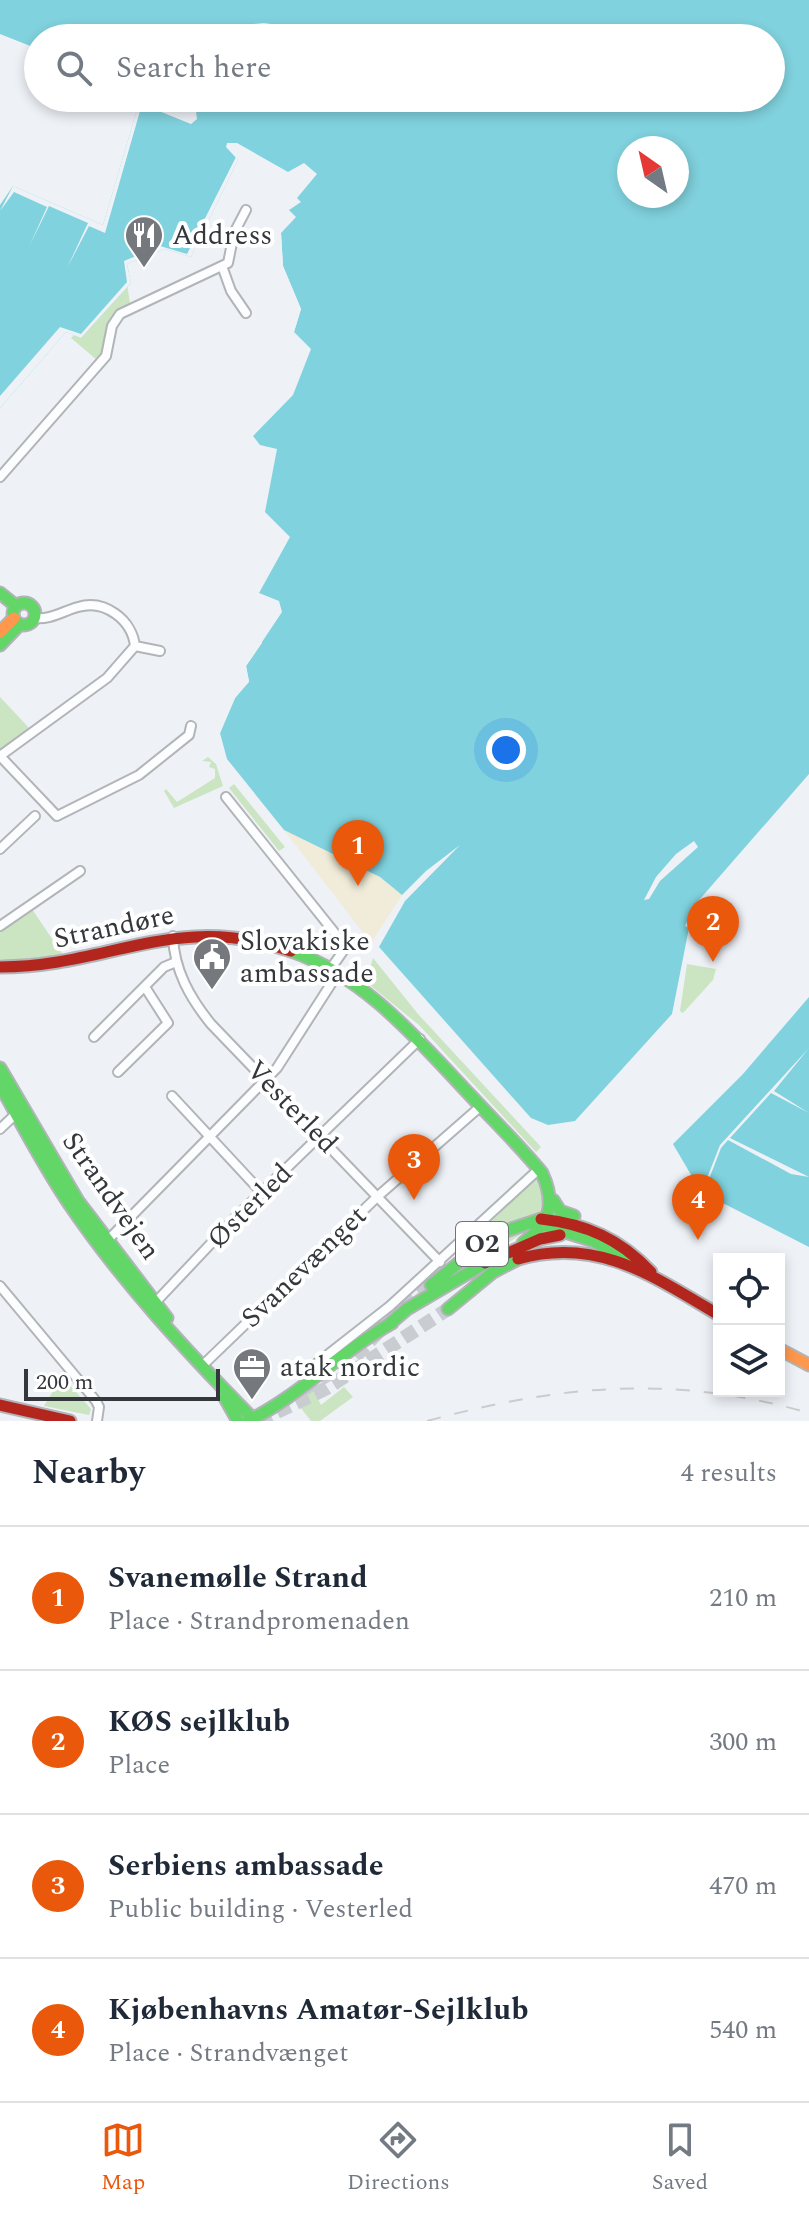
<!DOCTYPE html>
<html lang="en">
<head>
<meta charset="utf-8">
<style>
	body { margin:0; font-family:Spectral,serif; background:#f2f2f3; color:#1f2937 }
	.controls { position:absolute; right:24px; bottom:24px; display:grid; overflow:hidden; border-radius:0px; box-shadow:0 4px 12px #0003 }
	.controls button { width:72px; height:72px; display:grid; place-items:center; padding:0; border:0; border-bottom:2px solid #e0e1e3; background:#fff; color:#1f2937; font:40px sans-serif }
	.compass { position:absolute; left:617px; top:136px; width:72px; height:72px; border-radius:50%; background:#fff; box-shadow:0 4px 12px #0003; rotate:326deg }
	.scale { position:absolute; left:24px; bottom:20px; width:196px; box-sizing:border-box; padding-left:8px; border:4px solid #34373b; border-top:0; font-size:22px; line-height:28px; white-space:nowrap; color:#34373b; -webkit-text-stroke:6px #fff; paint-order:stroke }
	.you { position:absolute; left:506px; top:750px; width:28px; height:28px; margin:-20px; border:6px solid #fff; border-radius:50%; background:#1a73e8; box-shadow:0 0 0 12px #1a73e833 }
	.badge { display:grid; place-items:center; width:52px; height:52px; border-radius:50%; background:#ea580c; color:#fff; font-size:26px; font-weight:700 }
	.pin { position:absolute; translate:-50% -66px; filter:drop-shadow(0 2px 4px #0008) }
	.pin::after { content:''; position:absolute; top:42px; width:28px; height:24px; background:inherit; clip-path:polygon(0 0,100% 0,50% 100%) }
	.list { margin:0; padding:0; list-style:none }
	h2 { display:flex; justify-content:space-between; align-items:center; height:104px; margin:0; padding:0 32px; font-size:34px }
	h2 small { font-size:26px; font-weight:400; color:#747a83 }
	.list li { display:grid; grid-template-columns:52px 1fr auto; gap:24px; align-items:center; box-sizing:border-box; height:144px; padding:0 32px; border-top:2px solid #e0e1e3 }
	.list b { display:block; font-size:30px; white-space:nowrap }
	.list p { margin:0; font-size:26px; white-space:nowrap; color:#747a83 }
	.list em { font-size:26px; font-style:normal; color:#747a83 }
	.icon { flex:none; width:44px; height:44px; fill:none; stroke:currentColor; stroke-width:2; stroke-linecap:round; stroke-linejoin:round }
	.map { position:relative; flex:none; width:809px; height:1421px; overflow:hidden }
	.search { position:absolute; background:#fff; box-shadow:0 4px 12px #0003; left:24px; right:24px; top:24px; height:88px; display:flex; align-items:center; gap:20px; box-sizing:border-box; padding:0 28px; border-radius:44px; color:#747a83; font-size:30px }
	.sheet { height:680px; background:#fff }
	nav { display:flex; justify-content:space-around; align-items:center; box-sizing:border-box; height:112px; border-top:2px solid #e0e1e3; background:#fff; font-size:22px; color:#747a83 }
	nav a { display:grid; justify-items:center; gap:4px }
	nav .on { color:#ea580c }
	.map>svg:first-child { display:block }
	.green { fill:#cbe4c2 }
	.sand { fill:#f0ecd9 }
	.water { fill:#80d2de; fill-rule:evenodd }
	.pier { fill:#eef2f7 }
	.lines { fill:none; stroke-linecap:round; stroke-linejoin:round }
	.highway-tunnel { stroke:#c9cdd1; stroke-width:14; stroke-dasharray:14 7; stroke-linecap:butt }
	.street-casing { stroke:#b2b4b8; stroke-width:12 }
	.fast-casing { stroke:#b2b4b8; stroke-width:15 }
	.slow-casing { stroke:#b2b4b8; stroke-width:15 }
	.jam-casing { stroke:#b2b4b8; stroke-width:15 }
	.street { stroke:#fcfdfe; stroke-width:8 }
	.fast { stroke:#63d668; stroke-width:11 }
	.slow { stroke:#ff974d; stroke-width:11 }
	.jam { stroke:#b3261e; stroke-width:11 }
	.rail { stroke:#cacccd; stroke-width:2; stroke-dasharray:14 14; stroke-linecap:butt }
	.labels { text-anchor:middle; dominant-baseline:central; stroke-width:8; stroke-linejoin:round; paint-order:stroke }
	.shield { fill:#fff; stroke:#717376; stroke-width:2 }
	.shield-label { font-size:26px; font-weight:bold; fill:#34373b }
	.poi-label { font-size:28px; fill:#34373b; stroke:#fff; text-anchor:start }
	.street-label { font-size:28px; fill:#34373b; stroke:#fff }
</style>
</head>
<body>
<div class="map">
<svg width="809" height="1421" viewBox="0 0 809 1421">
	<rect width="100%" height="100%" fill="#eef2f7"/>
	<path class="green" d="M127,284l3,19c-28,13 -16,37 -33,57l-26,-22 3,-3 7,3z
		M0,697l30,32 -30,23z
		M208,757l8,7 7,22 -49,22 -10,-17 2,-2 11,13 38,-24v-9l-6,-2 2,-5 -9,-1z
		M234,784l51,63 -6,4 -50,-63z
		M32,909l31,46 -45,6 -18,-2v-28z
		M373,958l45,56 123,133 -5,5 -117,-127 -53,-43z
		M687,964l29,5 -3,11 -30,33 -3,-2z
		M538,1176l5,22 -4,16 -21,6 -30,28 17,-8 -2,-6 23,-3 -103,67 -17,6z
		M62,1376l29,33 -2,6 -45,-9z
		M344,1387l9,10 -33,24h-9l-14,-18 16,-14 8,16z"/>
	<path class="sand" d="M284,830l96,47 22,18 -31,48z"/>
	<path class="water" d="M0,0h809v774l-116,133 -8,19 4,2 -17,86 -97,107 -27,4 -17,-7 -152,-171 26,-46 55,-56 -34,26 -24,24 -22,-18 -96,-47 -57,-71 -7,-26 15,-35 14,-16 -3,-16 36,-54 -3,-11 -20,-8 31,-56 -25,-25 12,-63 -17,-4 -7,-9 40,-41 18,-46 -17,-17 7,-23 -18,-43 -2,-33 15,-16 -7,-7 12,-8 -4,-4 20,-24 -13,-11 -16,9 -51,-29h-10l-1,4 12,13 -47,97 -26,-8 -38,15 4,19 -50,55 -15,-6 -66,76v-203l13,-19 90,39 36,-122 52,21 6,-5 -2,-16 -28,-5h604v-60h-733v11l-38,-15zM629,148h48v48h-48z
		M809,997v250l-108,-55 -28,-48 70,-70z"/>
	<path class="pier" d="M264,23l21,3 19,12 -36,-5 -72,5 37,-12z
		M139,103l3,1 -37,129 -16,-7 -22,42 21,-45 -39,-17 -20,41 18,-40 -33,-15 -14,19 13,-25 90,39z
		M236,157l2,3 -47,97 -26,-8 -38,15 4,19 -50,55 -15,-6 -66,76v-12l60,-69 21,7 46,-52 -3,-21 36,-15 27,8z
		M281,233l2,33 18,43 -7,23 -3,-3 5,-10v-14l-18,-45 -1,-24z
		M259,639l3,4 -16,23 3,15 -14,17 -15,35 -3,-2 6,-18 21,-32 -1,-17z
		M694,841l4,6 -38,34 -11,18 -5,1 12,-23 20,-23z
		M809,1048l-35,43 35,22 -38,-20 -41,45 79,39 -18,-3 -63,-34 -7,8 -17,44 -2,-1 18,-46z"/>
	<g class="lines">
		<path class="highway-tunnel" d="M404,1308l27,-23
			M302,1390l50,-30 28,-30
			M258,1421l69,-33 121,-79"/>
		<defs>
			<path id="street" d="M222,266l9,25 15,22
				M0,477l106,-121 6,-30 8,-12 108,-51 6,-30 12,-23
				M34,618c17,2 29,-7 44,-11 27,-8 54,13 57,39
				M135,646l-28,32 -107,78 57,60 82,-41 50,-40 2,-9
				M135,646l25,5
				M226,797l120,150 -17,24
				M0,849l35,-33
				M0,926l80,-55
				M173,936c1,34 17,62 38,88l229,238
				M94,1037l70,-70 12,-5
				M118,1072l50,-49 -23,-36
				M172,1096l91,98
				M0,1129l20,-19
				M104,1244l173,-176 61,-95
				M0,1286l96,115 3,6 -2,14
				M152,1306l82,-87 186,-180
				M202,1366l175,-169 104,-91
				M309,1382l-2,-11 83,-65 149,-137"/>
			<path id="fast" d="M0,593l16,13
				M13 614a11 11 0 1 1 22 0a11 11 0 1 1-22 0Z
				M0,645l20,-21
				M291,951c75,26 127,89 180,145 24,26 49,50 71,77 14,31 8,50 -19,70
				M0,1068l78,133 89,117
				M0,1085c22,39 43,80 68,117 54,80 120,151 187,219
				M553,1200l7,11 14,5
				M537,1223l57,18 32,20
				M431,1285l63,-50 47,-16
				M448,1309l45,-37 25,-13
				M387,1326l20,-17 85,-50
				M225,1398l13,23
				M248,1421c53,-26 93,-70 144,-98"/>
			<path id="slow" d="M0,632l14,-14
				M779,1349l30,16"/>
			<path id="jam" d="M0,967c108,0 176,-56 291,-16
				M541,1219c45,5 79,20 110,53
				M518,1259c79,-23 135,17 201,56
				M485,1263l55,-24 20,-4
				M0,1405l70,16"/>
		</defs>
		<use href="#street" class="street-casing"/>
		<use href="#fast" class="fast-casing"/>
		<use href="#slow" class="slow-casing"/>
		<use href="#jam" class="jam-casing"/>
		<use href="#street" class="street"/>
		<use href="#fast" class="fast"/>
		<use href="#slow" class="slow"/>
		<use href="#jam" class="jam"/>
		<path class="rail" d="M427,1421c133,-36 247,-47 382,-8"/>
	</g>
	<defs>
		<symbol id="restaurant-pin" viewBox="-11 -11 22 30"><path d="M0 17L-7.5 6A9.5 9.5 0 1 1 7.5 6Z" fill="#75787d" stroke="#fff"/><path d="M-5-6h1v4h1v-4h1v4h1v-4h1v5L-1.5 .5V6h-2V.5L-5-1ZM5-6V6H3V1.5H1.5Q1.5-4 5-6Z" fill="#fff"/></symbol>
		<symbol id="civic-pin" viewBox="-11 -11 22 30"><path d="M0 17L-7.5 6A9.5 9.5 0 1 1 7.5 6Z" fill="#75787d" stroke="#fff"/><path d="M-.6-6.5H3V-4.5H.6V-3L4-1V1h2V6H-6V1h2V-1L-.6-3ZM-1.2 2.5V6h2.4V2.5Z" fill="#fff"/></symbol>
		<symbol id="office-pin" viewBox="-11 -11 22 30"><path d="M0 17L-7.5 6A9.5 9.5 0 1 1 7.5 6Z" fill="#75787d" stroke="#fff"/><path d="M-6-3h4V-5.5h4V-3h4V5H-6ZM-1-4.5V-3h2v-1.5ZM-6 0V1H6V0Z" fill="#fff"/></symbol>
	</defs>
	<g fill-rule="evenodd">
		<use href="#restaurant-pin" x="122" y="213" width="44" height="60"/>
		<use href="#civic-pin" x="190" y="935" width="44" height="60"/>
		<use href="#office-pin" x="230" y="1345" width="44" height="60"/>
	</g>
	<g class="labels">
		<rect class="shield" x="456" y="1222" width="52" height="44" rx="6"/>
		<g class="shield-label">
			<text x="482" y="1244">O2</text>
		</g>
		<g class="poi-label">
			<text x="172" y="235">Address</text>
			<text x="240" y="941">Slovakiske<tspan x="240" dy="32">ambassade</tspan></text>
			<text x="280" y="1367">atak nordic</text>
		</g>
		<g class="street-label">
			<text transform="translate(114 927) rotate(-12)">Strandøre</text>
			<text transform="translate(292 1107) rotate(46)">Vesterled</text>
			<text transform="translate(111 1196) rotate(55)">Strandvejen</text>
			<text transform="translate(250 1206) rotate(-45)">Østerled</text>
			<text transform="translate(304 1267) rotate(-44)">Svanevænget</text>
		</g>
	</g>
</svg>
<div class="controls">
<button><svg class="icon" aria-label="locate" viewBox="0 0 24 24"><circle cx="12" cy="12" r="6"/><path d="M12 2v4M12 18v4M2 12h4M18 12h4"/></svg></button>
<button><svg class="icon" aria-label="layers" viewBox="0 0 24 24"><path d="M12 4l9 5-9 5-9-5zM3 14l9 5 9-5"/></svg></button>
</div>
<svg class="compass" viewBox="-18 -18 36 36"><path d="M0-13l5 13h-10z" fill="#e53935"/><path d="M0 13l5-13h-10z" fill="#747a83"/></svg>
<div class="scale">200 m</div>
<div class="you"></div>
<div class="pin badge" style="left:358px;top:886px">1</div>
<div class="pin badge" style="left:713px;top:962px">2</div>
<div class="pin badge" style="left:414px;top:1200px">3</div>
<div class="pin badge" style="left:698px;top:1240px">4</div>
<div class="search"><svg class="icon" aria-label="search" viewBox="0 0 24 24"><circle cx="10" cy="10" r="6"/><path d="M15 15l6 6"/></svg>Search here</div>
</div>
<section class="sheet">
<h2>Nearby<small>4 results</small></h2>
<ul class="list">
<li><span class="badge">1</span><div><b>Svanemølle Strand</b><p>Place · Strandpromenaden</p></div><em>210 m</em></li>
<li><span class="badge">2</span><div><b>KØS sejlklub</b><p>Place</p></div><em>300 m</em></li>
<li><span class="badge">3</span><div><b>Serbiens ambassade</b><p>Public building · Vesterled</p></div><em>470 m</em></li>
<li><span class="badge">4</span><div><b>Kjøbenhavns Amatør-Sejlklub</b><p>Place · Strandvænget</p></div><em>540 m</em></li>
</ul>
</section>
<nav>
<a class="on"><svg class="icon" aria-label="map" viewBox="0 0 24 24"><path d="M3 6l6-2 6 2 6-2v14l-6 2-6-2-6 2zM9 4v14M15 6v14"/></svg>Map</a>
<a><svg class="icon" aria-label="directions" viewBox="0 0 24 24"><path d="M12 3l9 9-9 9-9-9zM9 14v-3h6M13 9l2 2-2 2"/></svg>Directions</a>
<a><svg class="icon" aria-label="saved" viewBox="0 0 24 24"><path d="M7 4h10v16l-5-4-5 4z"/></svg>Saved</a>
</nav>
</body>
</html>
